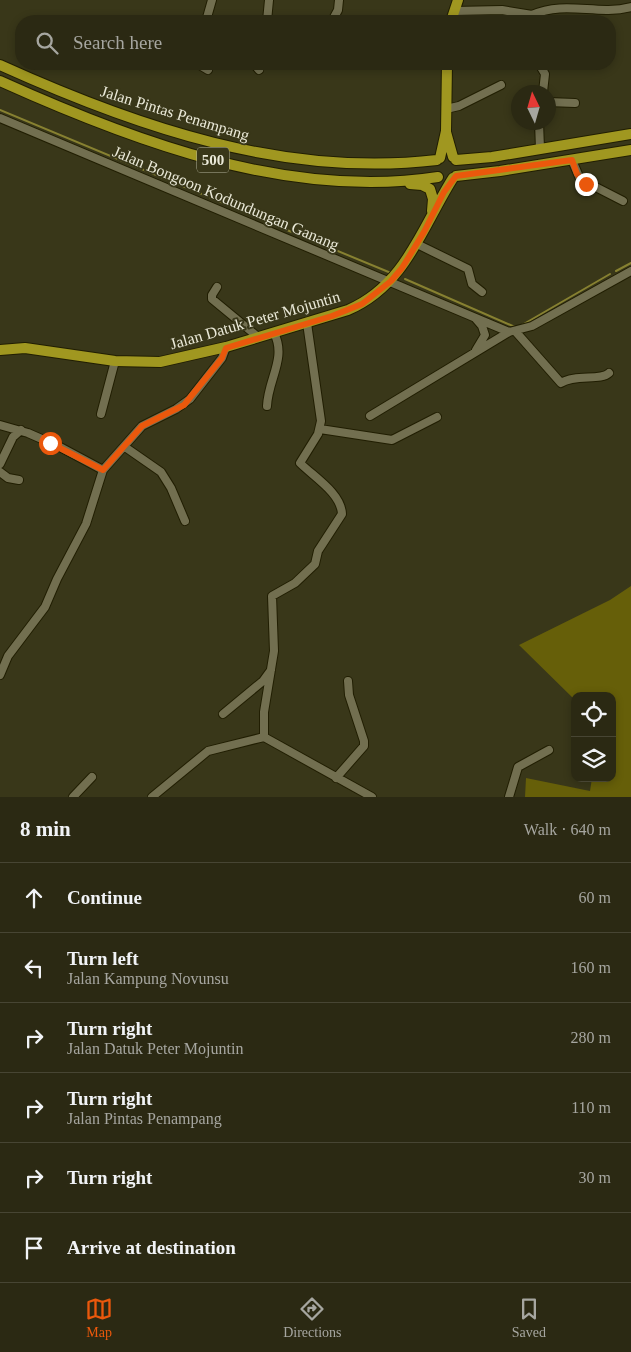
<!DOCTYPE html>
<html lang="en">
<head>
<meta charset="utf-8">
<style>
	body { margin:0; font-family:"Times New Roman",serif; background:#373521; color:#f1f3f6 }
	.controls { position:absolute; right:15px; bottom:15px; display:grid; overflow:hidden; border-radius:10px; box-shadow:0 2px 8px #0003 }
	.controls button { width:45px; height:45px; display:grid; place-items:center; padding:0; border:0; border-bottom:1px solid #474533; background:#2b2913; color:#f1f3f6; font:25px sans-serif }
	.compass { position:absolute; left:511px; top:85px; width:45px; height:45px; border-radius:50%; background:#2b2913; box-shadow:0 2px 8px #0003; rotate:355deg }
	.stop { position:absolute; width:15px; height:15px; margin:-11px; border:4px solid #ea580c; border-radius:50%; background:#fff }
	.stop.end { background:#ea580c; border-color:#fff; box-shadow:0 1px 5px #0008 }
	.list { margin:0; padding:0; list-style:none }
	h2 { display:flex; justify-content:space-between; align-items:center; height:65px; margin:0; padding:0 20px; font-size:21px }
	h2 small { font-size:16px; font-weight:400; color:#a6a6a0 }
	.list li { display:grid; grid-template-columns:32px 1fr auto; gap:15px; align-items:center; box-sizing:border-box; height:70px; padding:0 20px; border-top:1px solid #474533 }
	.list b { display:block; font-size:19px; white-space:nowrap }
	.list p { margin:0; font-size:16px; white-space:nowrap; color:#a6a6a0 }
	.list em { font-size:16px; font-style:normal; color:#a6a6a0 }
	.icon { flex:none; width:28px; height:28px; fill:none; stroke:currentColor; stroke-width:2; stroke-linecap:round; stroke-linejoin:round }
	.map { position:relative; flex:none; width:631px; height:797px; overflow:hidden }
	.search { position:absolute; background:#2b2913; box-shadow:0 2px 8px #0003; left:15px; right:15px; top:15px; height:55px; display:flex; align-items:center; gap:12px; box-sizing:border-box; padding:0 18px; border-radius:20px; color:#a6a6a0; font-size:19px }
	.sheet { height:485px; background:#2b2913 }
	nav { display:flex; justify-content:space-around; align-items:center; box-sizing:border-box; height:70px; border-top:1px solid #474533; background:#2b2913; font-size:14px; color:#a6a6a0 }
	nav a { display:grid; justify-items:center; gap:2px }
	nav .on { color:#ea580c }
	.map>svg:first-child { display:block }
	.green { fill:#665f09 }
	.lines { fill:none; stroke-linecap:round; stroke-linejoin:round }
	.stream { stroke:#878131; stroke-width:2 }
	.minor-casing { stroke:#211e02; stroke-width:10 }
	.major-casing { stroke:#211e02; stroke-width:12 }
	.minor { stroke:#726f50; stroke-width:8 }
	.major { stroke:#a09720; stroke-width:10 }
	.route { stroke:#ea580c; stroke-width:6 }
	.labels { text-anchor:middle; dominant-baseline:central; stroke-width:4; stroke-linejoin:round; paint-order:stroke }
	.shield { fill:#393719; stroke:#b5b49f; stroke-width:1 }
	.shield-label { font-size:15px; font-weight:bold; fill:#eae9d8 }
	.street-label { font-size:16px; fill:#eae9d8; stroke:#393719 }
</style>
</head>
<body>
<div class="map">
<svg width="631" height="797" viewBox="0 0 631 797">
	<rect width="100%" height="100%" fill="#393719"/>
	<path class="green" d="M631,586v211h-106l1,-19 64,13 2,-13h20v-82h-37v4l-56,-55 91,-45z"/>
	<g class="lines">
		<path class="stream" d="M0,110l281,117
			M287,230l104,43
			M616,271l15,-8
			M405,279l110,48
			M522,325l88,-51"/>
		<defs>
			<path id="minor" d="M454,11l48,-1 30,5
				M206,21l6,-21
				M267,21l2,-21
				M332,21l6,-11 1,-10
				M532,21v-6c34,-15 65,1 99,-8
				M198,64l10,6
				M254,64l5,6
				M539,64l6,10 -2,18
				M548,102l27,1
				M446,109l13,-3 42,-21
				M0,118l509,214 23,-6 99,-55
				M539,122l1,27
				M572,160l8,19 43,22
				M417,244l51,25 4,15 10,8
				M217,287l-5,8v4l46,38
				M476,319l6,7 3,9 -9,15
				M516,332l45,51c14,-9 40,-2 48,-10
				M267,406c1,-27 20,-48 7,-73
				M101,414l14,-53
				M370,416l139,-84
				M0,425l28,8 32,14 43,23
				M320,429l72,11 45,-23
				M125,447l36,25 10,16 14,33
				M0,464l13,-27 8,-7
				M0,472l8,6 11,2
				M0,675l8,-19 37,-49 12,-28 29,-55 17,-54 39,-44 34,-17 14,-10 32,-41 4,-11
				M223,714l40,-33 8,-11
				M264,737v-25l10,-61 -2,-55 23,-13 20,-19 3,-13 24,-37c-1,-21 -28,-37 -42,-51l18,-29 3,-13 -14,-98
				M264,737l108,60
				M336,778l28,-32v-5l-15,-46 -1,-14
				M73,797l19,-20
				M152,797l56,-46 56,-14
				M509,797l9,-30 31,-17"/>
			<path id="major" d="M451,21l7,-21
				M0,65c137,62 285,113 437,95
				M0,81c133,60 289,119 438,96
				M446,132l7,25
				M440,158l6,-27 1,-67
				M456,160l36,-3 139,-23
				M456,176l44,-5 131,-21
				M410,184l12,1 8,4 3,10 -1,12
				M0,350l25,-2 90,13 45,1 66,-15 122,-37c58,-25 74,-83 105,-132"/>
		</defs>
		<use href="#minor" class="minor-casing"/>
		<use href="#major" class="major-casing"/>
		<use href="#minor" class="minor"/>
		<use href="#major" class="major"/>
	</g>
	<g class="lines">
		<path class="route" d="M50,443l53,27 39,-44 42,-21 38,-47 4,-10 106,-32 30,-12 29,-23 11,-13 22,-36 20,-40 12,-16 116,-16 5,14 9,10"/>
	</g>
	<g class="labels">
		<rect class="shield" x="197" y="147.5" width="32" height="25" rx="4"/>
		<g class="shield-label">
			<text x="213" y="160">500</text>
		</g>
		<g class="street-label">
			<text transform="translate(175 113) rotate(17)">Jalan Pintas Penampang</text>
			<text transform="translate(226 198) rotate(23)">Jalan Bongoon Kodundungan Ganang</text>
			<text transform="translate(255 320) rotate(-16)">Jalan Datuk Peter Mojuntin</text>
		</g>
	</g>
</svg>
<div class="controls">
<button><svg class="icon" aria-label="locate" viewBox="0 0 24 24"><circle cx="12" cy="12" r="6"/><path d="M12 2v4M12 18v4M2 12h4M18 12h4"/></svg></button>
<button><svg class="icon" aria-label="layers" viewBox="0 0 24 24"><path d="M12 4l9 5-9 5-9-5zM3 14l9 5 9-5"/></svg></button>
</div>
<svg class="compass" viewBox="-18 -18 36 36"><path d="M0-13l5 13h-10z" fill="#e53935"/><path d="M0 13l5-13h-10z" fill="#a6a6a0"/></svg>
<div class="stop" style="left:50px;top:443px"></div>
<div class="stop end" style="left:586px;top:184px"></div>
<div class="search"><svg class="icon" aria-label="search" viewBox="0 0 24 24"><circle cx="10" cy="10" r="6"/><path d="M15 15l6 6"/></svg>Search here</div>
</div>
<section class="sheet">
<h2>8 min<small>Walk · 640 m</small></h2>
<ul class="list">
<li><svg class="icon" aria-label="ahead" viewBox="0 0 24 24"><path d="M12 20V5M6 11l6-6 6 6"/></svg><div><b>Continue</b></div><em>60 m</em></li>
<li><svg class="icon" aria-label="left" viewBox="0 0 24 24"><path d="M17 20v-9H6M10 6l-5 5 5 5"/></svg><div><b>Turn left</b><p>Jalan Kampung Novunsu</p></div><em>160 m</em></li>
<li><svg class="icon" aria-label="right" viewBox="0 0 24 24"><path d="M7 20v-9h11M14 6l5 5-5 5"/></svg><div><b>Turn right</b><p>Jalan Datuk Peter Mojuntin</p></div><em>280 m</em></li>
<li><svg class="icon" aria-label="right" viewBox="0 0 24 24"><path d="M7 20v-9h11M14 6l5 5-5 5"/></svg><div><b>Turn right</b><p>Jalan Pintas Penampang</p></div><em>110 m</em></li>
<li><svg class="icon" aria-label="right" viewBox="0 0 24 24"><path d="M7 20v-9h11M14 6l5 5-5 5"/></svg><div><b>Turn right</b></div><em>30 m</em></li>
<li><svg class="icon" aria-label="arrive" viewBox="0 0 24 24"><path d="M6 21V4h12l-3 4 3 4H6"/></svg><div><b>Arrive at destination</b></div></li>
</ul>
</section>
<nav>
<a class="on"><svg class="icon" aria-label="map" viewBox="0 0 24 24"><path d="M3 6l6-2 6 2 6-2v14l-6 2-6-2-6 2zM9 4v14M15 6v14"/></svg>Map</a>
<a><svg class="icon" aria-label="directions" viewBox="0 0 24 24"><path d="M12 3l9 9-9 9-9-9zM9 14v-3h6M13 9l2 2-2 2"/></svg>Directions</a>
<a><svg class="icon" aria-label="saved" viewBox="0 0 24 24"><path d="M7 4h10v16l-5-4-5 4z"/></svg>Saved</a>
</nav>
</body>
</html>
